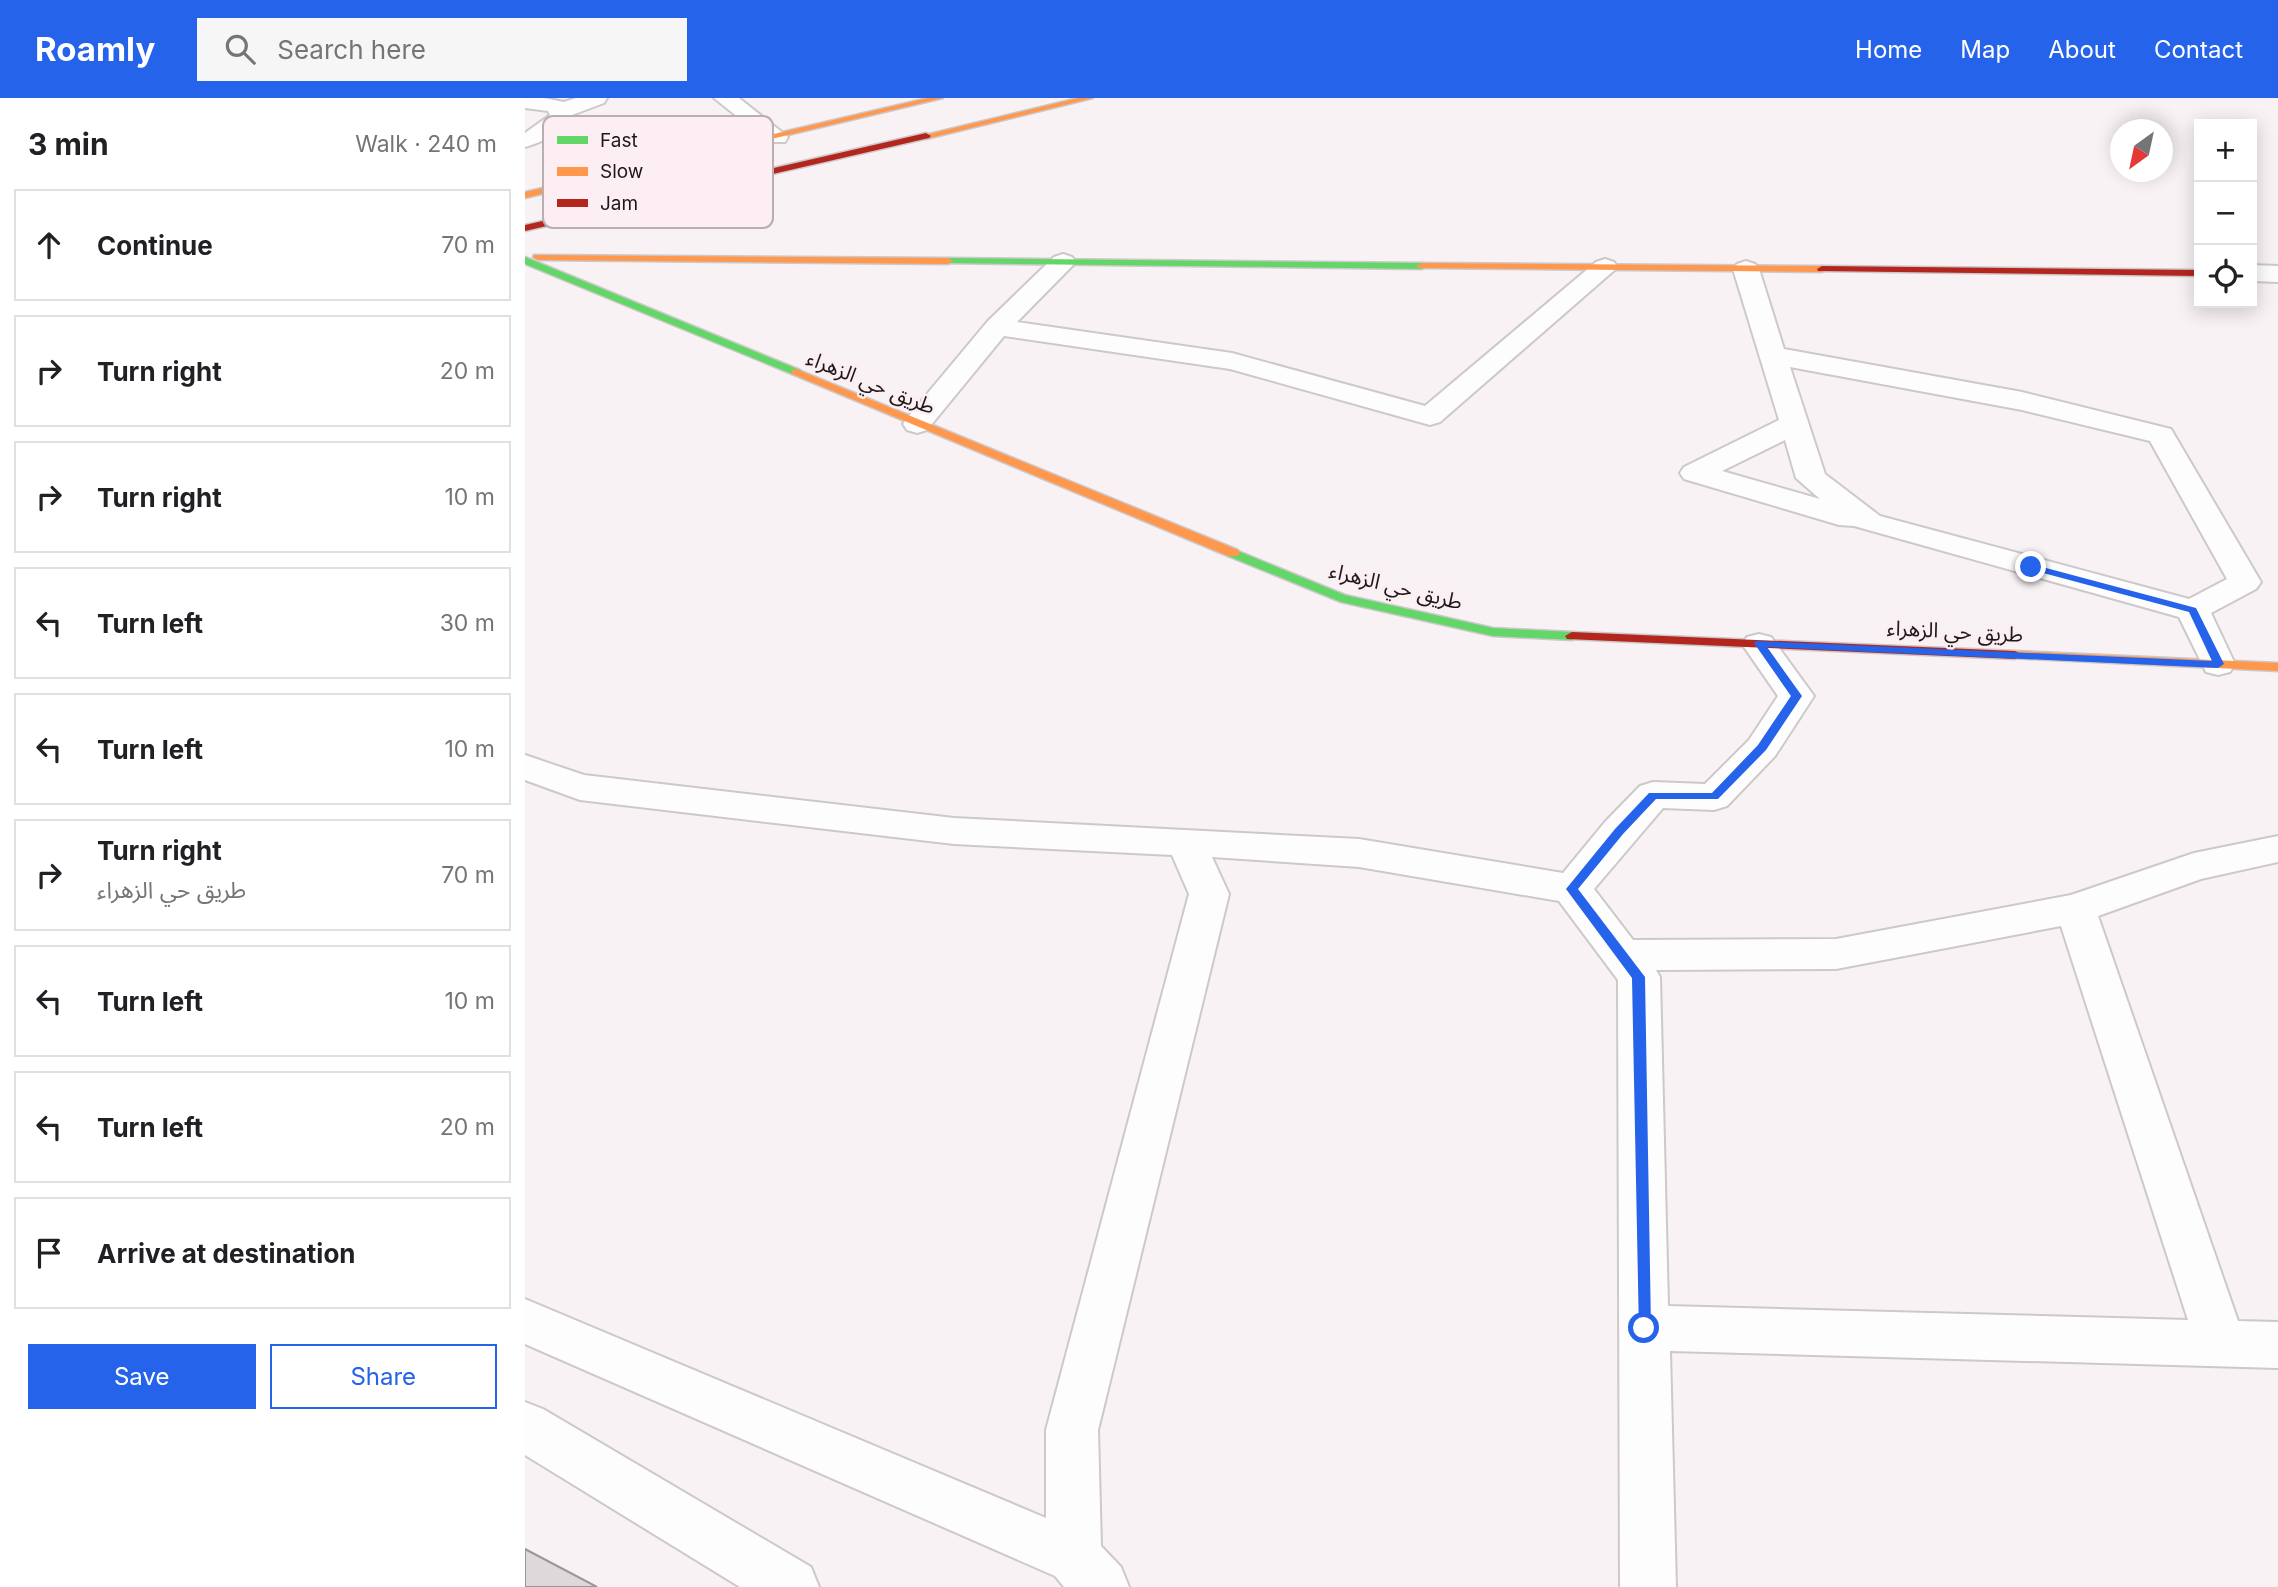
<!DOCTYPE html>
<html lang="en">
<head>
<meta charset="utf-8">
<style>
	body { margin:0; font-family:Inter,"Noto Sans Arabic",sans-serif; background:#f6f6f6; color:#202124 }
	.controls { position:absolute; right:21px; top:21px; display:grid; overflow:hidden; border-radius:0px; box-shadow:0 4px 18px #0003 }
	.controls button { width:63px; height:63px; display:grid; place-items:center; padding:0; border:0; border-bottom:2px solid #e0e0e0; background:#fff; color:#202124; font:35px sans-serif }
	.compass { position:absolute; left:1585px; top:21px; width:63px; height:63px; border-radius:50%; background:#fff; box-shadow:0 4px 18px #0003; rotate:213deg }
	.stop { position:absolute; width:21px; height:21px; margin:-16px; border:5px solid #2563eb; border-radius:50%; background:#fff }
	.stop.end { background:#2563eb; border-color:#fff; box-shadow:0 2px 7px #0008 }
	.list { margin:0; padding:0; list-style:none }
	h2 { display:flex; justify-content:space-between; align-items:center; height:91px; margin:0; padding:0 28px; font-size:30px }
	h2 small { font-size:23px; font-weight:400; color:#757577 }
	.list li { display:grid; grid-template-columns:46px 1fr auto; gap:21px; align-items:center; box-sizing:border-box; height:112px; margin:0 14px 14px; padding:0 14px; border:2px solid #e0e0e0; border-radius:0px }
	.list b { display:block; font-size:26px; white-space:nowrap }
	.list p { margin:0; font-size:23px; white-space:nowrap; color:#757577 }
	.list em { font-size:23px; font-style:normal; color:#757577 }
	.actions { display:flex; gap:14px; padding:21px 28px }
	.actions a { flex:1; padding:16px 0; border:2px solid #2563eb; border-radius:0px; text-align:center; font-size:24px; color:#2563eb }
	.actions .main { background:#2563eb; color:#fff }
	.icon { flex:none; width:38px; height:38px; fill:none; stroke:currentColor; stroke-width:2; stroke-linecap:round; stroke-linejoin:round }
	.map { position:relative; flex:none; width:1753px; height:1489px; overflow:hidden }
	header { display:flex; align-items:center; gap:42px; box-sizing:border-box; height:98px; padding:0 35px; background:#2563eb; color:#fff }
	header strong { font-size:33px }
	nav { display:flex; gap:38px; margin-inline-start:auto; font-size:24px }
	.search { width:490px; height:63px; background:#f6f6f6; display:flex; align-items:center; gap:18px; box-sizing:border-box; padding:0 24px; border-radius:0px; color:#757577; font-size:26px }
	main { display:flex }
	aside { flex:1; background:#fff }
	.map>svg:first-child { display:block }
	.building { fill:#ddd8da; stroke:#9b9799; stroke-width:2 }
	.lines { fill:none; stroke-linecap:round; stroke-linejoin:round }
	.street-casing { stroke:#cdc8ca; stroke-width:4 }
	.fast-casing { stroke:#cdc8ca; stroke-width:3 }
	.slow-casing { stroke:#cdc8ca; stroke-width:3 }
	.jam-casing { stroke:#cdc8ca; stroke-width:3 }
	.street { fill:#fefdfd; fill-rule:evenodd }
	.fast { fill:#63d668; fill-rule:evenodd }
	.slow { fill:#ff974d; fill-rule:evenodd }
	.jam { fill:#b3261e; fill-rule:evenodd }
	.route { fill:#2563eb }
	.labels { text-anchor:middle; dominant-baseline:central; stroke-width:5; stroke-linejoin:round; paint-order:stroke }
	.street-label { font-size:21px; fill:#1d191a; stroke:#fceef3 }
	.key { fill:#fceef3; stroke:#b9aeb2; stroke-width:2 }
	.key-label { font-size:19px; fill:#1d191a }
</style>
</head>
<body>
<header>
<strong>Roamly</strong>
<div class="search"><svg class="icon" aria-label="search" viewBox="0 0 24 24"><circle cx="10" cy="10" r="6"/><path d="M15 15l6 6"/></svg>Search here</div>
<nav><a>Home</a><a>Map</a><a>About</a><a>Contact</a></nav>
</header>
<main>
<aside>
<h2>3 min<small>Walk · 240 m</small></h2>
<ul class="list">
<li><svg class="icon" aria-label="ahead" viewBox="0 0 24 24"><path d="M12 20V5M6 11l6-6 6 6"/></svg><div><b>Continue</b></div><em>70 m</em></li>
<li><svg class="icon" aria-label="right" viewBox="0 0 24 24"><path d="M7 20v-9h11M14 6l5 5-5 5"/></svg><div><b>Turn right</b></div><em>20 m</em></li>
<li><svg class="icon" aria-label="right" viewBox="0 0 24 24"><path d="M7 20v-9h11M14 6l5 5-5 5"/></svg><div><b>Turn right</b></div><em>10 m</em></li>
<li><svg class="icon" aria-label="left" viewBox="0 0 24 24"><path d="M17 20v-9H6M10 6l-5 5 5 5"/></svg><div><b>Turn left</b></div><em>30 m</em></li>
<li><svg class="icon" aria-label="left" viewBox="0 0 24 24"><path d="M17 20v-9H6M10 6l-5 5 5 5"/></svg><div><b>Turn left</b></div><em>10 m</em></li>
<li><svg class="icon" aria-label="right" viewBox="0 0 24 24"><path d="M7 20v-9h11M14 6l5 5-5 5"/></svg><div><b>Turn right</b><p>طريق حي الزهراء</p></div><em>70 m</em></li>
<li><svg class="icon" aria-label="left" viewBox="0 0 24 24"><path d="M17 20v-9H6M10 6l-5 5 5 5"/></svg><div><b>Turn left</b></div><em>10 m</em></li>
<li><svg class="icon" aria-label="left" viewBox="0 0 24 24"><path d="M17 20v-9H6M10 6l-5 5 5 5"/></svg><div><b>Turn left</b></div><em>20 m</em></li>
<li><svg class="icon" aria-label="arrive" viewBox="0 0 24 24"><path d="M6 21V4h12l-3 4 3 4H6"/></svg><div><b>Arrive at destination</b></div></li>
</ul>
<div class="actions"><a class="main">Save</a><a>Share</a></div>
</aside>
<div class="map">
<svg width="1753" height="1489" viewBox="0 0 1753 1489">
	<rect width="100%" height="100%" fill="#f8f2f4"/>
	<path class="building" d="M0,1451l72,38h-72z"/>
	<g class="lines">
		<defs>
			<path id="street" d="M0,0h19l20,4 12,-4h31l-3,5 -32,12c-5,15 -31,28 -47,32v-14l25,-18 -2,-4 -23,-3z
				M189,0h25l49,39 -3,5h-16z
				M538,156l9,3 4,5 -59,60 215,31 193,53 171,-144 9,-3 9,3 4,5 -178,155 -10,3 -200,-56 -226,-33 -77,94 -10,3 -10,-3 -4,-6 4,-6 81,-97 66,-64z
				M1221,163l9,3 4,5 25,80 238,43 149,37 90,153 -5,7 -45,24 24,51 -5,8 -12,3 -12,-3 -27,-55 -325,-91 -15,-1 -155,-46 -4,-6 4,-6 95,-47 -46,-151 4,-5zM1265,269l232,43 128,31 77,138 -38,20 -309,-83 -55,-42zM1260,342l11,38 24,21 -98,-28z
				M1727,167l26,1v16l-26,-1z
				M1234,536l12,3 43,59 -39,60 -48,50 -13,4 -51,-2 -69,81 39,51 203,-1 235,-44 123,-42 84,-17v26l-77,17 -103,37 140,405 40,1v46l-608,-17 6,236h-56l-2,-607 -59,-79 -200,-34 -147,-10 17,37 -131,536 3,116 20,21 8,20h-65l-9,-11 -530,-232v-45l521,219v-88l143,-536 -17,-39 -218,-11 -374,-44 -55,-20v-25l59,20 370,43 405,21 204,34 42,-51 35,-36 13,-4 52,2 44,-44 29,-44 -36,-52 5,-7zM1536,828l127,394 -520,-14 -8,-329 -4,-7 180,-1z
				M0,1304l18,7 268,158 8,20h-79l-215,-132z"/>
			<path id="fast" d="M0,159l275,113 2,2 -10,2 -267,-110z
				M423,160l474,5 5,3 -5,3 -478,-6 -1,-2z
				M708,451l112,46 148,33 79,4 7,4 -7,4 -79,-4 -152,-34 -113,-46v-6z"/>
			<path id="slow" d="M403,0h15l-418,100v-6z
				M553,0h15l-167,41 -5,-3z
				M9,157l414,3 5,3 -5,3 -410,-4 -5,-3z
				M897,165l400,3 5,3 -5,3 -404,-4 -1,-2z
				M271,271l442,181 2,3 -2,3h-10l-436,-182v-4z
				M1490,553l263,12v8l-268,-13 -2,-3z"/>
			<path id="jam" d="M401,35l5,3 -2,2 -404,93v-6z
				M1297,168l377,4v6l-381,-5 -1,-2z
				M1047,534l443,19 7,4 -7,4 -448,-20 -2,-3z"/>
		</defs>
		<use href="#street" class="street-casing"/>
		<use href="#fast" class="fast-casing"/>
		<use href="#slow" class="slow-casing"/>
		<use href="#jam" class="jam-casing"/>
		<use href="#street" class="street"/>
		<use href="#fast" class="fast"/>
		<use href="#slow" class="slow"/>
		<use href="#jam" class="jam"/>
	</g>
	<path class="route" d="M1506,466l165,44 28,56 -6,4 -451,-21 35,49 -36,54 -48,49h-62l-33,35 -45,55 67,88 6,351 -2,5h-10l-7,-355 -66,-89 49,-60 34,-36h63l46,-48 33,-49 -37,-53 2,-2 456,20 -23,-49 -161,-43v-4z"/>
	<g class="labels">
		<g class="street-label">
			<text transform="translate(346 284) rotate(22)">طريق حي الزهراء</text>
			<text transform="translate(871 488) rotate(14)">طريق حي الزهراء</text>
			<text transform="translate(1430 533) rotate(3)">طريق حي الزهراء</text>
		</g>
	</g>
	<rect x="18" y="18" width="230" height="112" rx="10" class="key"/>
	<rect x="32" y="38" width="31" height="8" fill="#63d668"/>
	<rect x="32" y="69" width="31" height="9" fill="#ff974d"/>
	<rect x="32" y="101" width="31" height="8" fill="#b3261e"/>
	<g class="key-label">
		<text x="75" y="49">Fast</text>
		<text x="75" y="80">Slow</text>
		<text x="75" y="112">Jam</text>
	</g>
</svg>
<div class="controls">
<button>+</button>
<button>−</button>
<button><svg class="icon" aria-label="locate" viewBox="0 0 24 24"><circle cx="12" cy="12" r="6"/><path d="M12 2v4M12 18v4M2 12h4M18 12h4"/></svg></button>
</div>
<svg class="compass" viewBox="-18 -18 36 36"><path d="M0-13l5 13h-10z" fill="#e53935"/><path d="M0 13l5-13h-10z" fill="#757577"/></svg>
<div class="stop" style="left:1119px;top:1230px"></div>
<div class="stop end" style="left:1506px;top:469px"></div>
</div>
</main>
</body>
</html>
